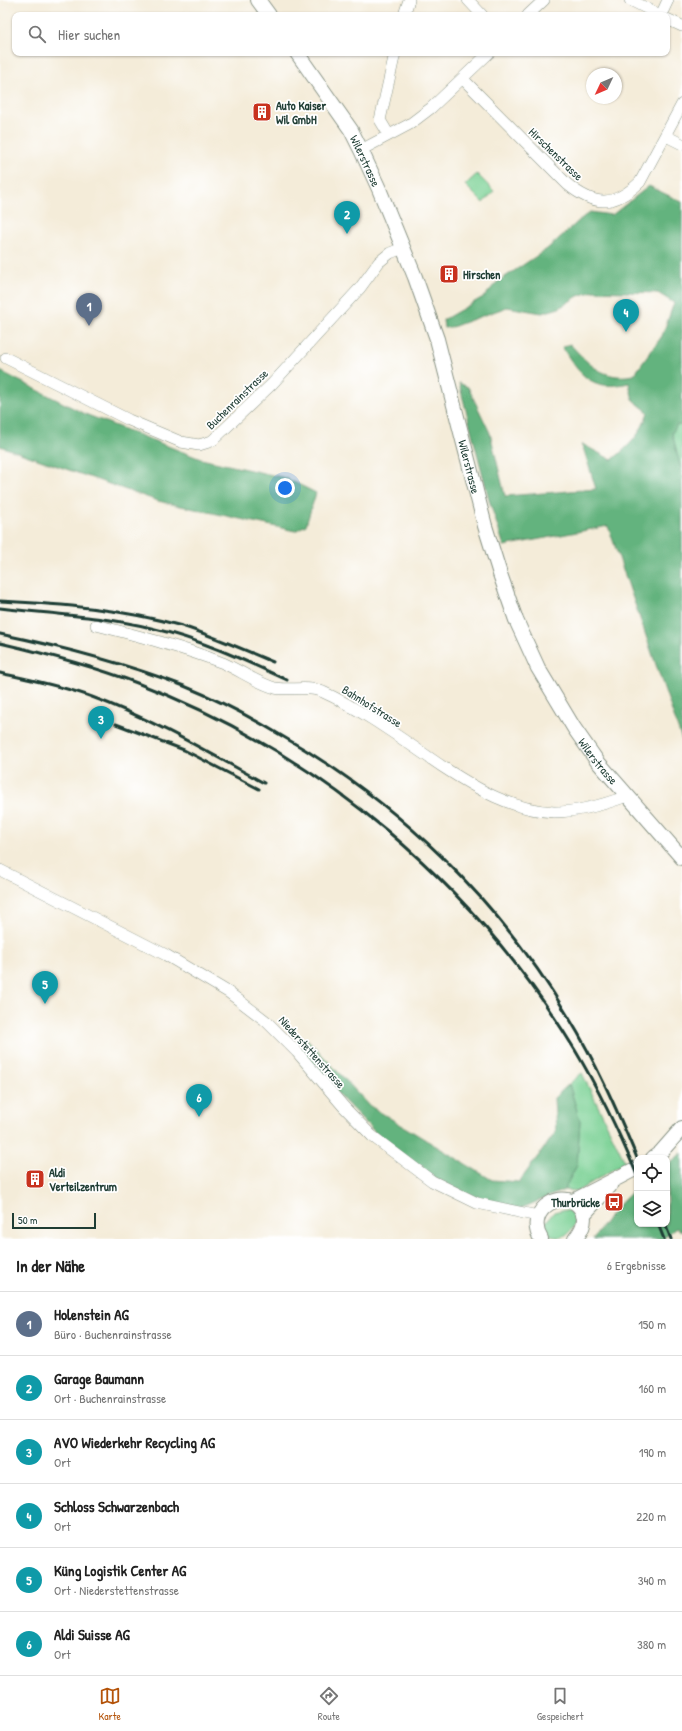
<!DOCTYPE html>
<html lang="de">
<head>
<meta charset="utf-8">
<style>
	body { margin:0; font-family:"Patrick Hand",sans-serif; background:#f2f2f2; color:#222 }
	.controls { position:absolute; right:12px; bottom:12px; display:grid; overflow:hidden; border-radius:8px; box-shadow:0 1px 3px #0004 }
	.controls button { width:36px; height:36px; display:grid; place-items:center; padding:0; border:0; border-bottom:1px solid #e0e0e0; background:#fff; color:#222; font:20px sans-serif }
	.compass { position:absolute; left:586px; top:68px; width:36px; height:36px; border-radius:50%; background:#fff; box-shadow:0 1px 3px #0004; rotate:226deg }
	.scale { position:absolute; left:12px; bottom:10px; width:84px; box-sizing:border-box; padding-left:4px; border:2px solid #1f3d34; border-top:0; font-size:11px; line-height:14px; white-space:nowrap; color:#1f3d34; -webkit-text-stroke:3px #fff; paint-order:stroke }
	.you { position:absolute; left:285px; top:488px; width:14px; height:14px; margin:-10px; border:3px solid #fff; border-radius:50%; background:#1a73e8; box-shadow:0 0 0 6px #1a73e833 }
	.badge { display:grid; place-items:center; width:26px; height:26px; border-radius:50%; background:#b45309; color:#fff; font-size:13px; font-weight:700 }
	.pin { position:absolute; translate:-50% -33px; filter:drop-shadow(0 1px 2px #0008) }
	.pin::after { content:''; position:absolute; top:21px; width:14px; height:12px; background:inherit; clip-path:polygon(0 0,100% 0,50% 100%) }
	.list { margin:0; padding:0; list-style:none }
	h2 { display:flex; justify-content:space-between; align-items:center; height:52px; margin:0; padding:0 16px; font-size:17px }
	h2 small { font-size:13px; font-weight:400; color:#767676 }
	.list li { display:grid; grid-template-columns:26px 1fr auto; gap:12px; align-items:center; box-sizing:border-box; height:64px; padding:0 16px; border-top:1px solid #e0e0e0 }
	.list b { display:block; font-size:15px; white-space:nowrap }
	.list p { margin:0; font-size:13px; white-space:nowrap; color:#767676 }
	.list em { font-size:13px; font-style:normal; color:#767676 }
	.icon { flex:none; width:22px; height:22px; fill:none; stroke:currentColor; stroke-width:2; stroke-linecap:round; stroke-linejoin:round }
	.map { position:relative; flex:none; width:682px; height:1239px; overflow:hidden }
	.search { position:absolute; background:#fff; box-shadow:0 1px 3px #0004; left:12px; right:12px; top:12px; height:44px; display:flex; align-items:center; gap:10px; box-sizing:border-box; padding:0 14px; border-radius:8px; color:#767676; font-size:15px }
	.sheet { height:436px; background:#fff }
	nav { display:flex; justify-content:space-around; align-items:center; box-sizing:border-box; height:56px; border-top:1px solid #e0e0e0; background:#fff; font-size:11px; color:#767676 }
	nav a { display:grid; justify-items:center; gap:2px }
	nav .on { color:#b45309 }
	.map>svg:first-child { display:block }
	.green { fill:#7bd195; stroke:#4d8764 }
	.forest { fill:#64b37e; stroke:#427859 }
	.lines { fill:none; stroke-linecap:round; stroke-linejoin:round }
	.minor-casing { stroke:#8a9486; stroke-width:12 }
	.major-casing { stroke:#8a9486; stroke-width:16 }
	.minor { stroke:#fff; stroke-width:11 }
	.major { stroke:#fff; stroke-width:14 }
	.rail { stroke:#1f3d34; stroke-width:3 }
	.labels { text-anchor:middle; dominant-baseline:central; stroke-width:3.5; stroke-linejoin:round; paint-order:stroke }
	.poi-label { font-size:12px; font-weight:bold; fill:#1f3d34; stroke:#fff; text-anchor:start }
	.street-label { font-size:12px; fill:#1f3d34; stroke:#fff }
</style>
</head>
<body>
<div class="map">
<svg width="682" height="1239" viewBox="0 0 682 1239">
	<rect width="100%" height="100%" fill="#fff"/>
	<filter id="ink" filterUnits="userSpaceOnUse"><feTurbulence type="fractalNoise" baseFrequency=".025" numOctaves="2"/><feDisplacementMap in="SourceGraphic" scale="8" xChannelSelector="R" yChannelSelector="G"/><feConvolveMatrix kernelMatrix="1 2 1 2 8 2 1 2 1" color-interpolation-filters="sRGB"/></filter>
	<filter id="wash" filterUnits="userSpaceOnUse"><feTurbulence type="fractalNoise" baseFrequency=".012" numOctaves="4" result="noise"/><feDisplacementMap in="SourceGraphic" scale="16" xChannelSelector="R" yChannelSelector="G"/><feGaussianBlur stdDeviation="0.9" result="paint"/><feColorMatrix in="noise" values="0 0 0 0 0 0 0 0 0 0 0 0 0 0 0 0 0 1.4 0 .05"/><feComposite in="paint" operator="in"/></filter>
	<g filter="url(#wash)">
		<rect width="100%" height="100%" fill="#f4ecd9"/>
		<path class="green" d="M477,174l17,17 -11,12 -18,-18z
			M677,425h5v48l-10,-40z
			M582,1073l43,89 -47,29 -14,-1 13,-25 3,-44 -11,-37z
			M562,1210l8,1c10,11 3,20 -8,26 -11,1 -18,-3 -17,-14l9,-11z"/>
		<path class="forest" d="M649,186l33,16v223h-5l-5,8 10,40v267l-74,-214 -104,20 -14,-43 -31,-120 9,4 22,46 15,63 91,-7 -14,-45 30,16c18,-15 29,-25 36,-48l-15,-12 -4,-17c-38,9 -49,-8 -67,-36l8,-3c19,21 34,37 64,31l28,-39 12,-33 -16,-10 -64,-2 -16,5 -19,12 -17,5 -35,-6 -55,20 -8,1 -1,-8 42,-24 11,-13 51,-34 35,-31 8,-6 22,3z
			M0,371l85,43 116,45 85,19 30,15 -10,32 -11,6 -137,-30 -158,-55z
			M306,1038l64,68 122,74 27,2 37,-50 -2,-34 15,-14 11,37 -3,44 -13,25 -49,21 -38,-8 -76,-44 -104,-107z
			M682,1153v78l-6,-3 -14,11h-69c13,-18 26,-37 44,-51v36h30v-59z"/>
	</g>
	<g filter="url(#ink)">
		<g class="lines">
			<defs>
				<path id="minor" d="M468,0l14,15
					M630,0l30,15
					M404,15l5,-15
					M528,15l16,-15
					M661,15l7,-15
					M667,19l15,7
					M463,79l104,105c28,23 47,23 73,-2l42,-78
					M389,135l-9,-15 15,-67
					M666,136l16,8
					M361,150l49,-26 21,-16 58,-55
					M6,358l123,62 52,22 18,3 13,-4 60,-57 88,-96 19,-26 11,-9 13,-5
					M96,625c43,11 86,22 127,38 16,7 36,21 52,25 15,3 34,-3 48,4 40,18 83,50 120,75 34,22 69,43 111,45 25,0 49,-7 73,-16
					M0,870l166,85 62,37 38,29 31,31 46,54 29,30 60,45 45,22 61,13"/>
				<g id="major">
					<path d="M258,0l11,15"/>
					<path id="s1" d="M297,53l54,77 10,20 18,39 36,88 22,62 48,187 15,48 16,46 22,48 36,60 23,33 85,97"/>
					<path d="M653,1158l7,-5 22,-25"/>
					<path d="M573,1201l64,-33"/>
					<path d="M583,1215l27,-29"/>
					<path d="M541,1239c-19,-31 29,-56 42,-26 3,9 -2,19 -8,26"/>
				</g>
			</defs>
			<use href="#minor" class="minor-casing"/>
			<use href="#major" class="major-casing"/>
			<use href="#minor" class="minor"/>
			<use href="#major" class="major"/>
			<path class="rail" d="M0,601c61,3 123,8 182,25 31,10 61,23 91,36
				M0,608c50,6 101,8 151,20 48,11 91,31 136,52
				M0,634c63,13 124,29 184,52 32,13 63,29 93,47 120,68 221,166 292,285 27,44 48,92 68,140
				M0,643c47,11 93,23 137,40 182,69 338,202 438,367 24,40 44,82 62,125
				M0,673c31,7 62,13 92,24 60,22 116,55 172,86
				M116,724l68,26 75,39
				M658,1224l6,15
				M665,1224l6,15"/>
		</g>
	</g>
	<defs>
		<symbol id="building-square" viewBox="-11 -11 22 22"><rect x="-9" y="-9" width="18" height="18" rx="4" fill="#c8321e" stroke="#fff"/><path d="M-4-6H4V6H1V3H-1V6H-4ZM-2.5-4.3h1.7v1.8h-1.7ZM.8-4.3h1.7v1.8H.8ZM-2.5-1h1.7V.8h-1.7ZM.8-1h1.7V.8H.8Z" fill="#fff"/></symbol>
		<symbol id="bus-square" viewBox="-11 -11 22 22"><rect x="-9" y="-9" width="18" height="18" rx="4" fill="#c8321e" stroke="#fff"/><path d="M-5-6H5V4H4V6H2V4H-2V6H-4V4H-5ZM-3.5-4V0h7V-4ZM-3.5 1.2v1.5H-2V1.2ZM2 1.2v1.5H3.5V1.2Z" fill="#fff"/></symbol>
	</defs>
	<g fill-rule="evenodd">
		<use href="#building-square" x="251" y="101" width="22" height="22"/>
		<use href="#building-square" x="438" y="263" width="22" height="22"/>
		<use href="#building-square" x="24" y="1168" width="22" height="22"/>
		<use href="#bus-square" x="603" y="1191" width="22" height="22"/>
	</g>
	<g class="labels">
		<g class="poi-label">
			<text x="276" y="105">Auto Kaiser<tspan x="276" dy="14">Wil GmbH</tspan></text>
			<text x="463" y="274">Hirschen</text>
			<text x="49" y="1172">Aldi<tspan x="49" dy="14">Verteilzentrum</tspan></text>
			<text x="600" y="1202" text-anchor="end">Thurbrücke</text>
		</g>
		<g class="street-label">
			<text transform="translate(556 154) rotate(44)">Hirschenstrasse</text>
			<text stroke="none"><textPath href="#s1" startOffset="128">Wilerstrasse</textPath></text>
			<text transform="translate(237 399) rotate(-44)">Buchenrainstrasse</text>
			<text stroke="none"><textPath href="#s1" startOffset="452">Wilerstrasse</textPath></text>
			<text transform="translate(372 706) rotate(32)">Bahnhofstrasse</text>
			<text stroke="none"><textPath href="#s1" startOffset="776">Wilerstrasse</textPath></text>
			<text transform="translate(312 1052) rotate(48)">Niederstettenstrasse</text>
		</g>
	</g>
</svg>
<div class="controls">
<button><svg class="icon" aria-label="locate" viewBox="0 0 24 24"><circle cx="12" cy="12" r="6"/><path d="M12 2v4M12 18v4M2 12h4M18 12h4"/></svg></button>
<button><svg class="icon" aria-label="layers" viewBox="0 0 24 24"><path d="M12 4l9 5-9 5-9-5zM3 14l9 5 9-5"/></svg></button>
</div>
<svg class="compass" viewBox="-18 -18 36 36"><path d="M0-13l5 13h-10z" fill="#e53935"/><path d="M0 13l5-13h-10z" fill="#767676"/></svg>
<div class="scale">50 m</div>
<div class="you"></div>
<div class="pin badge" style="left:89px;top:326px;background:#5c6f8a">1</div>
<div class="pin badge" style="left:347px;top:234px;background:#0f9aa8">2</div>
<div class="pin badge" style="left:101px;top:739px;background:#0f9aa8">3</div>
<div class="pin badge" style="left:626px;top:332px;background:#0f9aa8">4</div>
<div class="pin badge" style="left:45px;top:1004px;background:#0f9aa8">5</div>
<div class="pin badge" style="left:199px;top:1117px;background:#0f9aa8">6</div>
<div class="search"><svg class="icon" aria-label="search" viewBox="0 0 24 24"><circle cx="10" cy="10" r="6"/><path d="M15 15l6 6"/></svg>Hier suchen</div>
</div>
<section class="sheet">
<h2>In der Nähe<small>6 Ergebnisse</small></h2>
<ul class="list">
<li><span class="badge" style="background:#5c6f8a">1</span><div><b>Holenstein AG</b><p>Büro · Buchenrainstrasse</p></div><em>150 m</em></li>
<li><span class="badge" style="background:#0f9aa8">2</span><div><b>Garage Baumann</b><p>Ort · Buchenrainstrasse</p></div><em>160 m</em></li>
<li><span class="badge" style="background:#0f9aa8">3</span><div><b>AVO Wiederkehr Recycling AG</b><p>Ort</p></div><em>190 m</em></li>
<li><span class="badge" style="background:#0f9aa8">4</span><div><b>Schloss Schwarzenbach</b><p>Ort</p></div><em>220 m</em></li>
<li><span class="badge" style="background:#0f9aa8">5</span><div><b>Küng Logistik Center AG</b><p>Ort · Niederstettenstrasse</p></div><em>340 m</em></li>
<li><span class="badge" style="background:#0f9aa8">6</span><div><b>Aldi Suisse AG</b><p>Ort</p></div><em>380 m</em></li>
</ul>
</section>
<nav>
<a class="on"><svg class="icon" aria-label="map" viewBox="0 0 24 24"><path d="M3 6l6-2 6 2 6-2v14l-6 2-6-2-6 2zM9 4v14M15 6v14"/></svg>Karte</a>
<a><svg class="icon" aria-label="directions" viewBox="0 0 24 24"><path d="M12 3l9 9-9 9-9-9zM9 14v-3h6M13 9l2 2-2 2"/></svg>Route</a>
<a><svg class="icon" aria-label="saved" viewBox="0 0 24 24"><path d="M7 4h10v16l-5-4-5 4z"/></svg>Gespeichert</a>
</nav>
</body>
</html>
